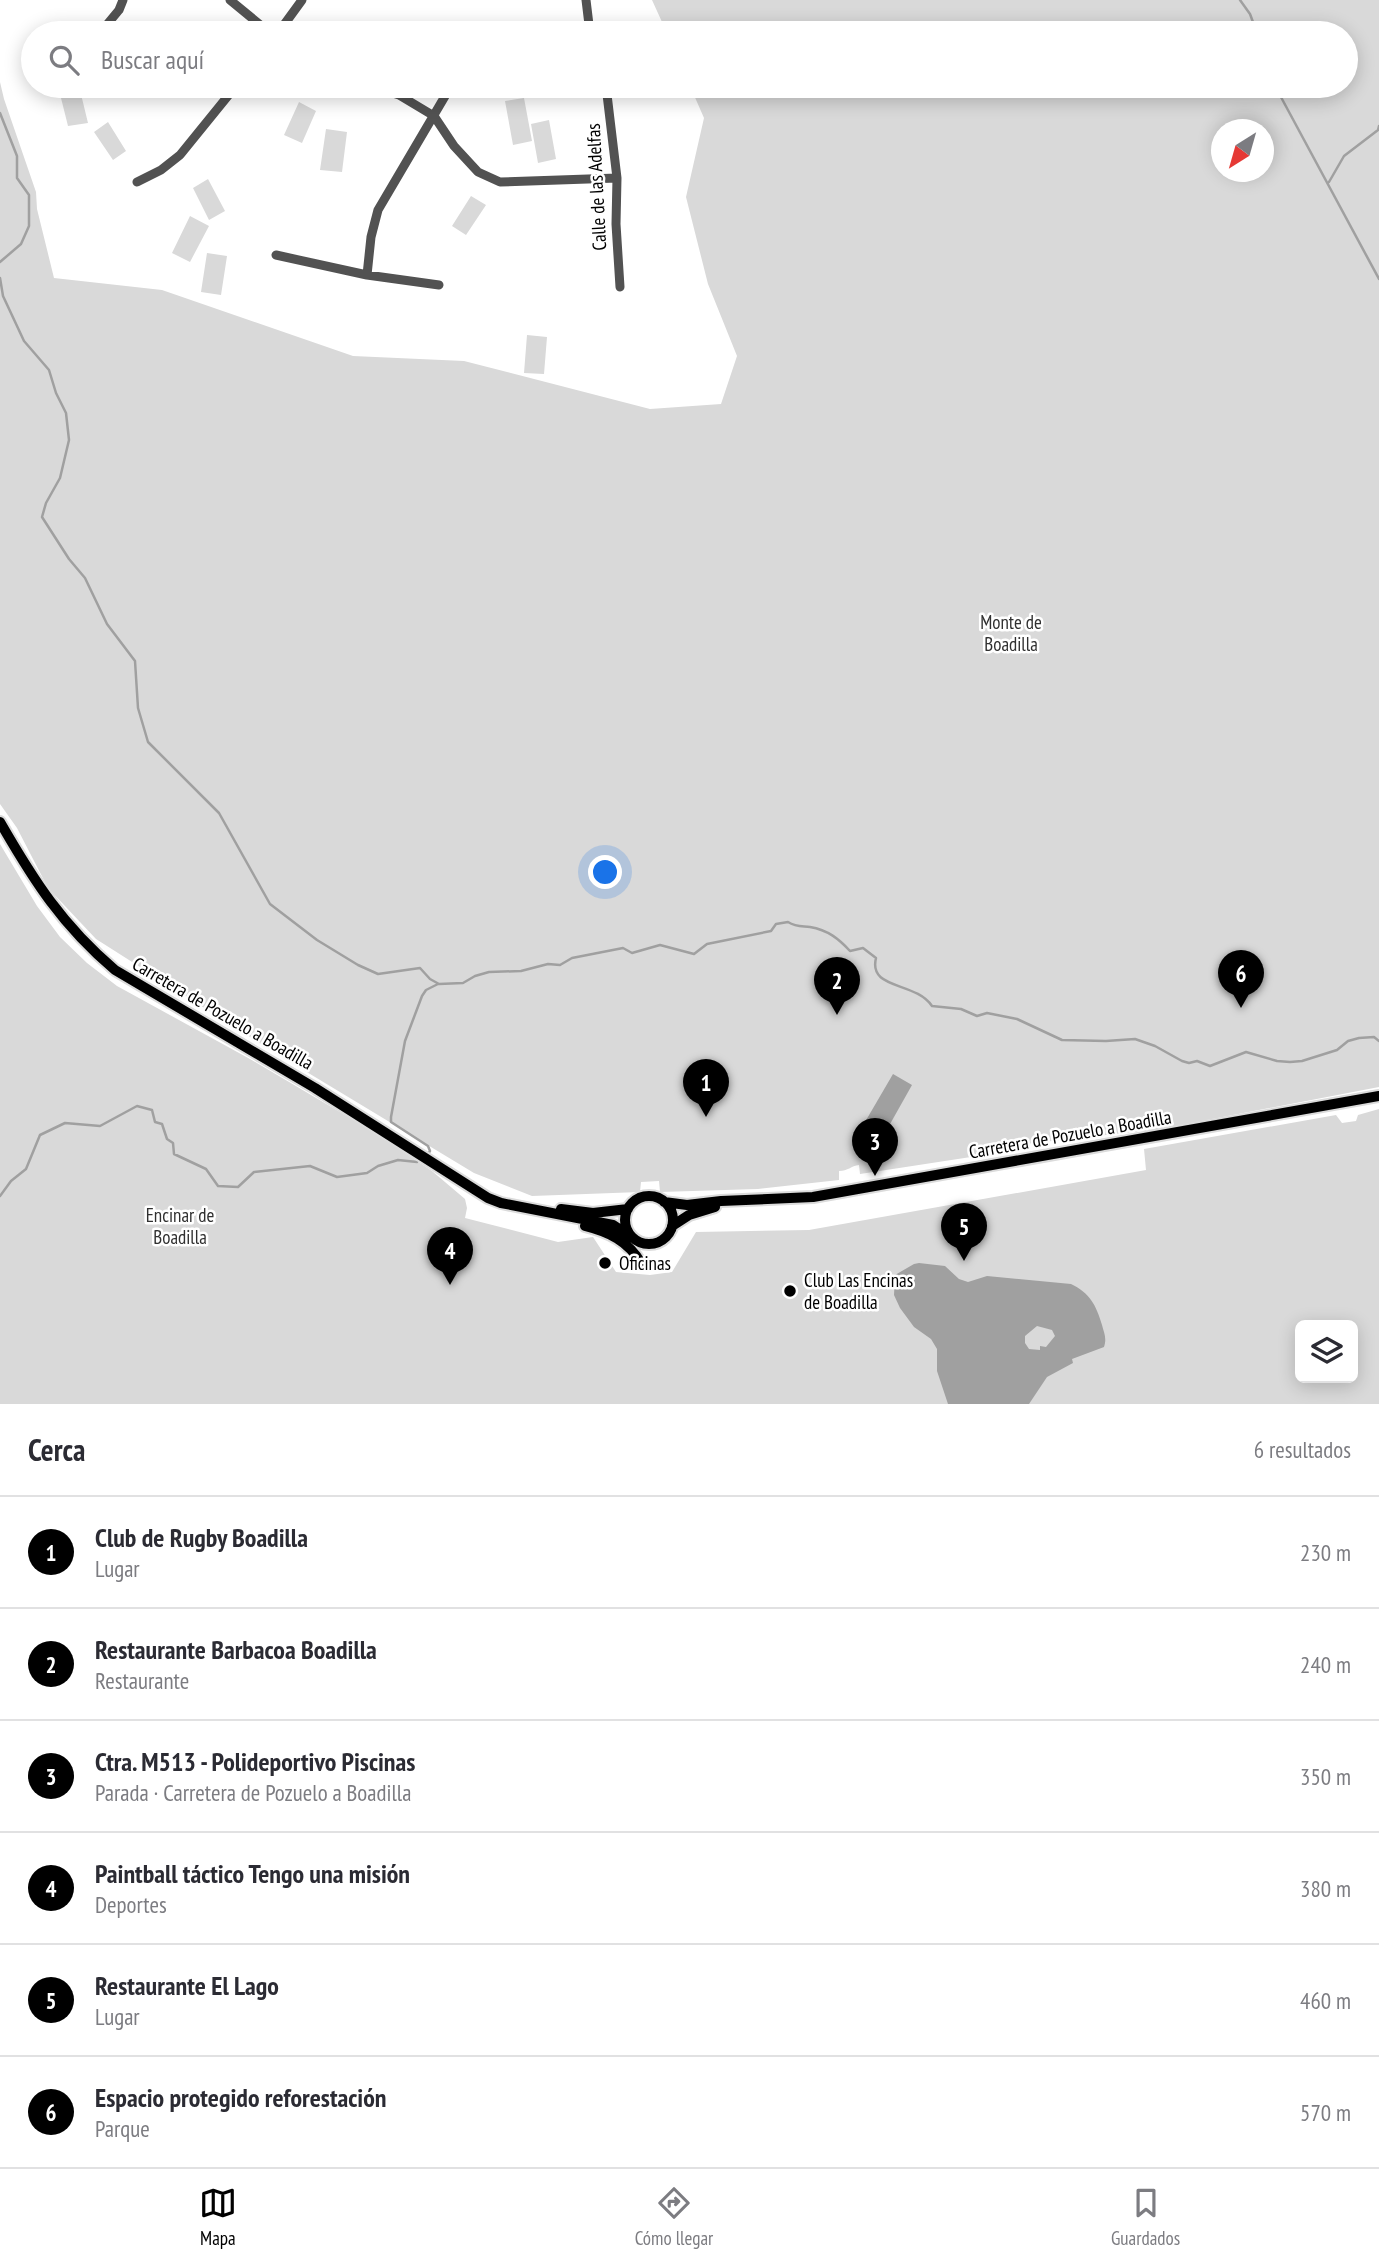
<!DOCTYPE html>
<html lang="es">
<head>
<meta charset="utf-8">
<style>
	body { margin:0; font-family:"PT Sans Narrow",sans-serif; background:#f7f7f7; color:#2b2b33 }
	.controls { position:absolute; right:21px; bottom:21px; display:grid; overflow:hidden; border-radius:10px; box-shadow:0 4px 18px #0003 }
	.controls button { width:63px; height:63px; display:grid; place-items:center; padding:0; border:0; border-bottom:2px solid #e1e1e2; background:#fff; color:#2b2b33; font:35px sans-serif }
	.compass { position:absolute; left:1211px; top:119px; width:63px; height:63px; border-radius:50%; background:#fff; box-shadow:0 4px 18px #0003; rotate:217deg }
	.you { position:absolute; left:606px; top:873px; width:24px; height:24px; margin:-18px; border:5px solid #fff; border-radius:50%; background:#1a73e8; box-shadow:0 0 0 10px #1a73e833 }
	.badge { display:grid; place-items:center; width:46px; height:46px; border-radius:50%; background:#000; color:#fff; font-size:23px; font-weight:700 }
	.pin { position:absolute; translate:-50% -58px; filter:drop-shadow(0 2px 4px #0008) }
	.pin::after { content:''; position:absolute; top:37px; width:24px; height:21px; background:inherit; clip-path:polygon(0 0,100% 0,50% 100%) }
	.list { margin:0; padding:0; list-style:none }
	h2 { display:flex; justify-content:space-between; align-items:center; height:91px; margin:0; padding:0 28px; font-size:30px }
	h2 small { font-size:23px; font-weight:400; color:#7c7c81 }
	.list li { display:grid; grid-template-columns:46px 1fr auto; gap:21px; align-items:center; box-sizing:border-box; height:112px; padding:0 28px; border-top:2px solid #e1e1e2 }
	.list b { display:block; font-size:26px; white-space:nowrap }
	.list p { margin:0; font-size:23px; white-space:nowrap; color:#7c7c81 }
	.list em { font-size:23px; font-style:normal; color:#7c7c81 }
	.icon { flex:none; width:38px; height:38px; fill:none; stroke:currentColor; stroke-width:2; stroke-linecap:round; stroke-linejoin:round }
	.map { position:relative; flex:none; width:1379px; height:1404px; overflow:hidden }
	.search { position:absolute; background:#fff; box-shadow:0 4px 18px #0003; left:21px; right:21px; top:21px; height:77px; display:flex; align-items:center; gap:18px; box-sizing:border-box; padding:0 24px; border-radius:38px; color:#7c7c81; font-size:26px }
	.sheet { height:763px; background:#fff }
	nav { display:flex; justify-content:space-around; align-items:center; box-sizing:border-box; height:98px; border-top:2px solid #e1e1e2; background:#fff; font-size:19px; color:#7c7c81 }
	nav a { display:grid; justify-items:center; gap:4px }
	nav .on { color:#000 }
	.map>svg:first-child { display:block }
	.green { fill:#d9d9d9; fill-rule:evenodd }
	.water { fill:#a0a0a0; fill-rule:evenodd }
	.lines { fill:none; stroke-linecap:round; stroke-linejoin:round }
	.stream { stroke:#a0a0a0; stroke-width:2.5 }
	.major-casing { stroke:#dbdbdb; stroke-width:14 }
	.minor { stroke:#525252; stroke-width:9 }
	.major { stroke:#000; stroke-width:10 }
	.poi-dot { fill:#000; stroke:#fff; stroke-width:2.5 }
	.labels { text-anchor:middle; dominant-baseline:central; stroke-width:5; stroke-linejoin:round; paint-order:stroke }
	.street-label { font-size:19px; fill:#000; stroke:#fff }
	.park-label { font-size:19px; fill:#303030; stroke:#fff }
	.poi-label { font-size:19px; fill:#000; stroke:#fff; text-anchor:start }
</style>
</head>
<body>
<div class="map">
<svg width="1379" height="1404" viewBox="0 0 1379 1404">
	<rect width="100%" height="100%" fill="#fff"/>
	<path class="green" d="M652,0h727v1087l-219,42 -152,17 -11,7 -137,21 -1,-9c-8,1 -11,6 -20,6v9l-81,9 -98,3 -1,-11 -18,1 -1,10 -108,4 -58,-23 -202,-122 -176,-112 -48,-51 -31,-60 -17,-24v-722l4,17 32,93 1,17 17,69 108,12 191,66 111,5 186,48 71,-5 16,-48 -29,-72 -22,-87 18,-79 -14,-32h656v-53h-679zM1222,130h42v42h-42z
		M79,86l9,37 -20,3 -9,-36z
		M524,98l8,43 -19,4 -8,-44z
		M299,102l17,9 -14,32 -18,-8z
		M549,120l7,39 -18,4 -7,-39z
		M108,122l18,29 -13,9 -19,-28z
		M326,129l21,3 -5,40 -22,-2z
		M208,179l17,32 -16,9 -16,-32z
		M471,196l15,9 -20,30 -14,-9z
		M190,216l19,10 -19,36 -18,-9z
		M207,253l20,3 -6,39 -20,-3z
		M527,335l20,2 -3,37 -20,-1z
		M0,844l37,62 23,31 27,26 30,23 133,73 117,69 65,43 33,28 2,9 -2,10 93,24 35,-5 23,35 34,3 22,-3 24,-40 113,-2 337,-60 -2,-21 192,-34 6,8 14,-2 2,-6 21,-6v295h-1379zM1300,1325h53v53h-53z"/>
	<path class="water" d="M893,1074l19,11 -27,48 -20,-11z
		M919,1263l26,3 14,13 9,3 19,-6 84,8c19,9 25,21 31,41 2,8 5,13 2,22l-32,12 1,4 -26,14 -18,27h-81l-11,-33v-22l-6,-10 -17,-12 -14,-19 -6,-13 1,-20 19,-11zM1037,1326l15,4 3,6 -9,11 -6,-1v4l-11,-1 -4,-6v-7z"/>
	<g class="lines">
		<path class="stream" d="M1240,0l10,14 7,19
			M1275,86l104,193
			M0,113l17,43v22l12,17v31l-8,18 -21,18
			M1329,182l15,-26 34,-26 1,-4
			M0,278l3,18 21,45 25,29 7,23 10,20 3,27 -9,38 -14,25 -4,14 27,42 16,19 22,46 28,37 3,47 10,34 71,71 51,91 47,36 41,25 20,9 42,-6 10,11 9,5 24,-1 12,-7 14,-4 32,-1 27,-7 12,1 12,-7 51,-10 9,5 28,-8 34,9 13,-10 64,-13 5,-7 12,-2c8,5 13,4 22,5 18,3 29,12 40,24l13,-3 13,10c-8,32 39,23 56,48l29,3 16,7 10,-3 30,6 45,21 44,1 29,-2 20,7 27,15 7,2 8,-2 13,5 36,-14 31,9 13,1 12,-1 35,-11 11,-9 11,-3 15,-1 5,4
			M428,1154l2,-3 -2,-5 -37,-24v-5l14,-76 17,-45 4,-6 12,-6
			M0,1196l11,-15 15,-12 14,-34 25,-12 35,3 37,-20 15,4 3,12 7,2 5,15 6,4 1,11 32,15 12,17 20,1 16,-15 56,-6 27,11 30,-4 11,-7 20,-6 19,2"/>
		<defs>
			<path id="major" d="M0,822c34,59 62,103 115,148l200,118 173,110 13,5 112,22 20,13
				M625 1220a24 24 0 1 1 48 0a24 24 0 1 1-48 0Z
				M664,1202l23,3 34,-4 92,-4 566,-101
				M561,1209l32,4 35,-4
				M585,1226c24,6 43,15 56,37
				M672,1226l17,-11 26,-8"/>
		</defs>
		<use href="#major" class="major-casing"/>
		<path class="minor" d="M230,0l40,33
			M586,0l4,33
			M100,33l19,-23 4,-10
			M278,33l24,-33
			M372,86l27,9 35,21 20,30 24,26 22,10 117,-4
			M606,86l11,92 -1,46 4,63
			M137,182l24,-12 19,-15 56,-69
			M276,255l91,20 72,10
			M367,275l4,-38 7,-27 73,-124"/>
		<use href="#major" class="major"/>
	</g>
	<g class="poi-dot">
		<circle cx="605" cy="1263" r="7"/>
		<circle cx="790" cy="1291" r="7"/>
	</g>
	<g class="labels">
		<g class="street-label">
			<text transform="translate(596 187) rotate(-93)">Calle de las Adelfas</text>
			<text transform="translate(223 1013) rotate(30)">Carretera de Pozuelo a Boadilla</text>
			<text transform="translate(1070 1134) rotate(-10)">Carretera de Pozuelo a Boadilla</text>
		</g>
		<g class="park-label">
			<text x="1011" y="622">Monte de<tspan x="1011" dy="22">Boadilla</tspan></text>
			<text x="180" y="1215">Encinar de<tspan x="180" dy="22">Boadilla</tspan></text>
		</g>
		<g class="poi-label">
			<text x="619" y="1263">Oficinas</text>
			<text x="804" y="1280">Club Las Encinas<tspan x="804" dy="22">de Boadilla</tspan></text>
		</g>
	</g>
</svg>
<div class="controls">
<button><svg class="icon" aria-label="layers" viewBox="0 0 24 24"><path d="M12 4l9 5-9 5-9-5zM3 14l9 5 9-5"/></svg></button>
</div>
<svg class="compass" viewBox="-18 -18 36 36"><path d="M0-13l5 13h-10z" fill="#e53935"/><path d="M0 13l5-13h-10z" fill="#7c7c81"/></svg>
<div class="you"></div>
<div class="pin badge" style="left:706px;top:1117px">1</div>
<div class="pin badge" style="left:837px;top:1015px">2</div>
<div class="pin badge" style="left:875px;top:1176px">3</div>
<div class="pin badge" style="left:450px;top:1285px">4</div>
<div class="pin badge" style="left:964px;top:1261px">5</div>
<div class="pin badge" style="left:1241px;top:1008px">6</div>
<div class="search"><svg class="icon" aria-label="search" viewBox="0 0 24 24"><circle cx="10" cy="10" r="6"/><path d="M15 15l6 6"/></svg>Buscar aquí</div>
</div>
<section class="sheet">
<h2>Cerca<small>6 resultados</small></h2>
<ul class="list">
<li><span class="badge">1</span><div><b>Club de Rugby Boadilla</b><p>Lugar</p></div><em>230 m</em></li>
<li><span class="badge">2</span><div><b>Restaurante Barbacoa Boadilla</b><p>Restaurante</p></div><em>240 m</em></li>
<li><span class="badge">3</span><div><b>Ctra. M513 - Polideportivo Piscinas</b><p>Parada · Carretera de Pozuelo a Boadilla</p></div><em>350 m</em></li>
<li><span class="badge">4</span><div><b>Paintball táctico Tengo una misión</b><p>Deportes</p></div><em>380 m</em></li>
<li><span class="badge">5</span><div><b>Restaurante El Lago</b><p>Lugar</p></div><em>460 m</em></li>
<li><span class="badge">6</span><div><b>Espacio protegido reforestación</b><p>Parque</p></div><em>570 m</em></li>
</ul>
</section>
<nav>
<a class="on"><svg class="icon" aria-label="map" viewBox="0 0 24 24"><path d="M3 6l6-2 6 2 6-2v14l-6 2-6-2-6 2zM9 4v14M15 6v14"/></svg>Mapa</a>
<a><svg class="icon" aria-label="directions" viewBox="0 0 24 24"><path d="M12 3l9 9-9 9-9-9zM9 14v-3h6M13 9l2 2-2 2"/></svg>Cómo llegar</a>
<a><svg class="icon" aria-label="saved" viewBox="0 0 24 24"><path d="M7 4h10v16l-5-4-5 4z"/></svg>Guardados</a>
</nav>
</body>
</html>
